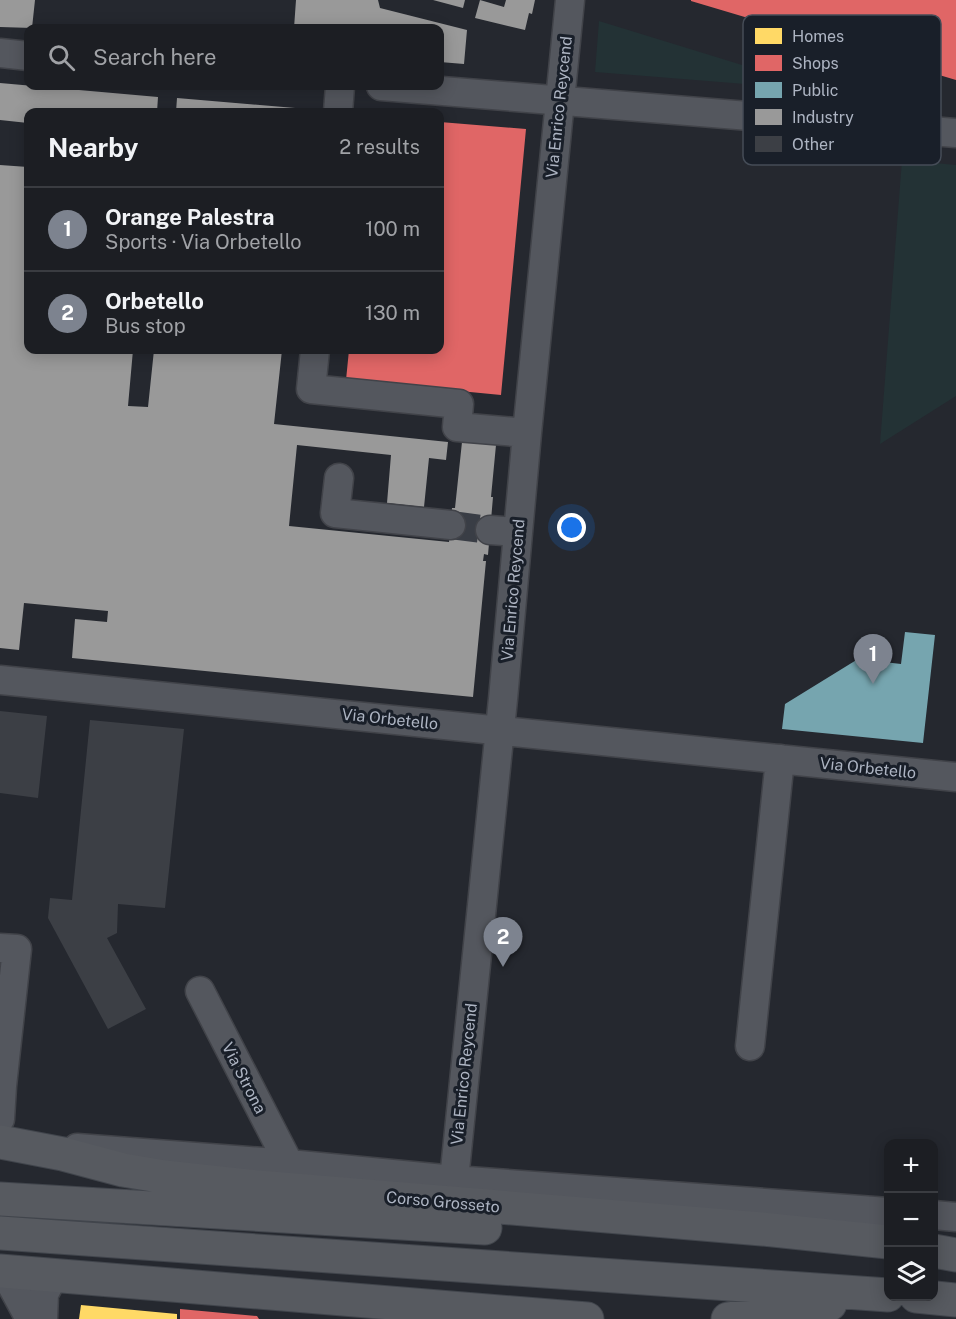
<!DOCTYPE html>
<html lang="en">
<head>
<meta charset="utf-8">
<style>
	body { margin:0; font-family:"Public Sans",sans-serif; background:#292b30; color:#f1f3f6 }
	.controls { position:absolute; right:18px; bottom:18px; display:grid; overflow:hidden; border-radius:12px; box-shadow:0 3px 15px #0003 }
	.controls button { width:54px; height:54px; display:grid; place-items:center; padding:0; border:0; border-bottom:2px solid #3a3c41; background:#1c1e23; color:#f1f3f6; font:30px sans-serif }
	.you { position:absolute; left:572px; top:528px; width:21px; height:21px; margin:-15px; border:4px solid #fff; border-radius:50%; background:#1a73e8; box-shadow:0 0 0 9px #1a73e833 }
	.badge { display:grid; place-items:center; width:39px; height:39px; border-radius:50%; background:#7d838f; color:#fff; font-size:20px; font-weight:700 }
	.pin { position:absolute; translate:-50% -50px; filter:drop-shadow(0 2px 3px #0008) }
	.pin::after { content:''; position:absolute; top:32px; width:21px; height:18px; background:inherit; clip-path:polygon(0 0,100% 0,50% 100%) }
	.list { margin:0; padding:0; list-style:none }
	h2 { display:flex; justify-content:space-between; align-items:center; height:78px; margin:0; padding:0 24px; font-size:26px }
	h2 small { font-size:20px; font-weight:400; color:#a0a2a6 }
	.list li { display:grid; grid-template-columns:39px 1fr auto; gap:18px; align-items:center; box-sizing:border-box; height:84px; padding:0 24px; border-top:2px solid #3a3c41 }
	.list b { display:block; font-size:22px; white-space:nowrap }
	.list p { margin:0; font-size:20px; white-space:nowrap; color:#a0a2a6 }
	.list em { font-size:20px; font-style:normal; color:#a0a2a6 }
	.icon { flex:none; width:33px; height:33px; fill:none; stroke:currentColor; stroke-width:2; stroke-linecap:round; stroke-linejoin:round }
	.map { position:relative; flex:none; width:956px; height:1319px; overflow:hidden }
	.search { position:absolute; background:#1c1e23; box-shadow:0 3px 15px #0003; left:24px; top:24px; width:420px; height:66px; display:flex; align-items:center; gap:15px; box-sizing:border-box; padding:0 21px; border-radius:12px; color:#a0a2a6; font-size:22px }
	.panel { position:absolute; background:#1c1e23; box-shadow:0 3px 15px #0003; left:24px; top:108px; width:420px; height:246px; border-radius:12px }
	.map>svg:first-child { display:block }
	.green { fill:#233235 }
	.homes { fill:#ffd966 }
	.shops { fill:#e06666 }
	.public { fill:#76a5af }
	.industry { fill:#999 }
	.building { fill:#3c3f45 }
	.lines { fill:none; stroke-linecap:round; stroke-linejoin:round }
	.minor-tunnel { stroke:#393d45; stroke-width:28; stroke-dasharray:28 14; stroke-linecap:butt }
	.minor-casing { stroke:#414349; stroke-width:31 }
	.major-casing { stroke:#41454c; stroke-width:35 }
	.minor { stroke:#54575e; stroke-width:28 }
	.major { stroke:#575a60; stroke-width:33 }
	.labels { text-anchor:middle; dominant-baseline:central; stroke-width:6; stroke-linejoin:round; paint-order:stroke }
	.street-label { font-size:16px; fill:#adb4c2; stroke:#191f29 }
	.key { fill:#191f29; stroke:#454c57; stroke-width:1.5 }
	.key-label { font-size:16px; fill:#adb4c2 }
</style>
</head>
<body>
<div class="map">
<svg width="956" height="1319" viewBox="0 0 956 1319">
	<rect width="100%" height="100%" fill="#25282f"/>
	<path class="green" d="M599,21l224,69 6,-16 77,23 -311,-25z
		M902,160l54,5v231l-76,48z"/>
	<path class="homes" d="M81,1305l96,9v5h-98z"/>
	<path class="shops" d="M691,0h265v80l-265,-79z
		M440,122l86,7 -25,266 -155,-15 3,-30h91z
		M180,1309l77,7 2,3h-79z"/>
	<path class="public" d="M905,632l30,3 -12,108 -141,-14 3,-25 73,-45 43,5z"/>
	<path class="industry" d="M0,0h35l-3,28 -32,-1z
		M296,0h82l2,8 87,22 -3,34 -24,-2v-34h-146z
		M433,0h32l-2,8z
		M480,0l24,7 2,-7h29l-3,14 -3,-1 -4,17 -50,-12z
		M0,83l158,14 -1,15h-129v11l-28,-3z
		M177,98l130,11 -1,3h-130z
		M0,165l28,2v183h105l-5,56 20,1 6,-57h128l-8,74 174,18 -2,18 -17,-2 -5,49 -37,-4 4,-48 -94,-10 -8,81 160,16 3,-34h3l7,-66 34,3 -5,52h2l-5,58 -4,-1 -1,7h3l-13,136 -401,-39 3,-39 32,3 1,-11 -84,-8 -5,47 -19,-2z"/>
	<path class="building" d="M0,711l47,5 -9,82 -38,-5z
		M90,720l94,9 -19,179 -47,-4 -1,29 -10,5 39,71 -38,20 -60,-111 2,-20 22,2z"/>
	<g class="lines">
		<path class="minor-tunnel" d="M451,525l39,5"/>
		<defs>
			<path id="minor" d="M0,53l28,3
				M381,86l575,47
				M338,112l2,-26
				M315,350l-4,39 148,15 -2,23 70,6
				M339,478l-4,35 116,12
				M490,530l28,2
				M0,680l956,97
				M0,948l17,1 -15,137 -2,33
				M200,991l89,173
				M750,1046l30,-287
				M77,1148l212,16 165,16 434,32
				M454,1180l49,-481 24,-266 43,-433
				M934,1215l22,2
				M4,1271l26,48
				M43,1319l1,-25 10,-19"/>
			<path id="major" d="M0,1142l63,12 60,16 42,7 83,9 514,43 126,13
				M0,1199l485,29
				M0,1233l888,62
				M934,1251l22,4
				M0,1271l587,48
				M916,1296l40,4
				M728,1319l102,-15"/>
		</defs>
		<use href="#minor" class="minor-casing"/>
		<use href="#major" class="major-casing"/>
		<use href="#minor" class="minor"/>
		<use href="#major" class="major"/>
	</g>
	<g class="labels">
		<g class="street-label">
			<text transform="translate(559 107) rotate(-84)">Via Enrico Reycend</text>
			<text transform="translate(513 590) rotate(-85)">Via Enrico Reycend</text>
			<text transform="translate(390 719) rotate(6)">Via Orbetello</text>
			<text transform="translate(868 768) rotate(6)">Via Orbetello</text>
			<text transform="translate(464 1074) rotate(-84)">Via Enrico Reycend</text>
			<text transform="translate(244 1078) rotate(63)">Via Strona</text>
			<text transform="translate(443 1202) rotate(5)">Corso Grosseto</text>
		</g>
	</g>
	<rect x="743" y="15" width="198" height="150" rx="9" class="key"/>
	<rect x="755" y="28" width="27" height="16" fill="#ffd966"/>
	<rect x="755" y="55" width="27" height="16" fill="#e06666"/>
	<rect x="755" y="82" width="27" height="16" fill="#76a5af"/>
	<rect x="755" y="109" width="27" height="16" fill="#999"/>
	<rect x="755" y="136" width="27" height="16" fill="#3c3f45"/>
	<g class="key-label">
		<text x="792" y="42">Homes</text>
		<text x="792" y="69">Shops</text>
		<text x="792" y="96">Public</text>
		<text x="792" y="123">Industry</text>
		<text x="792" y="150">Other</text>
	</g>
</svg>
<div class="controls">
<button>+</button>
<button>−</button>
<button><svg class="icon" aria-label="layers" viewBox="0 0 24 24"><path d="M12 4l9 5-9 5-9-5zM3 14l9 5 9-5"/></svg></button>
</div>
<div class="you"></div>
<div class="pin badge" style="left:873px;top:684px">1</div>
<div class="pin badge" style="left:503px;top:967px">2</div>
<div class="search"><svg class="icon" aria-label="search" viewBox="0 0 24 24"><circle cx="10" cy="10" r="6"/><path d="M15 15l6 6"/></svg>Search here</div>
<section class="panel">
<h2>Nearby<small>2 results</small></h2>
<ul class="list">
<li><span class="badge">1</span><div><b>Orange Palestra</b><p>Sports · Via Orbetello</p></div><em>100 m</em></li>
<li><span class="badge">2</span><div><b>Orbetello</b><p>Bus stop</p></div><em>130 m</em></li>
</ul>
</section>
</div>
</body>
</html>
